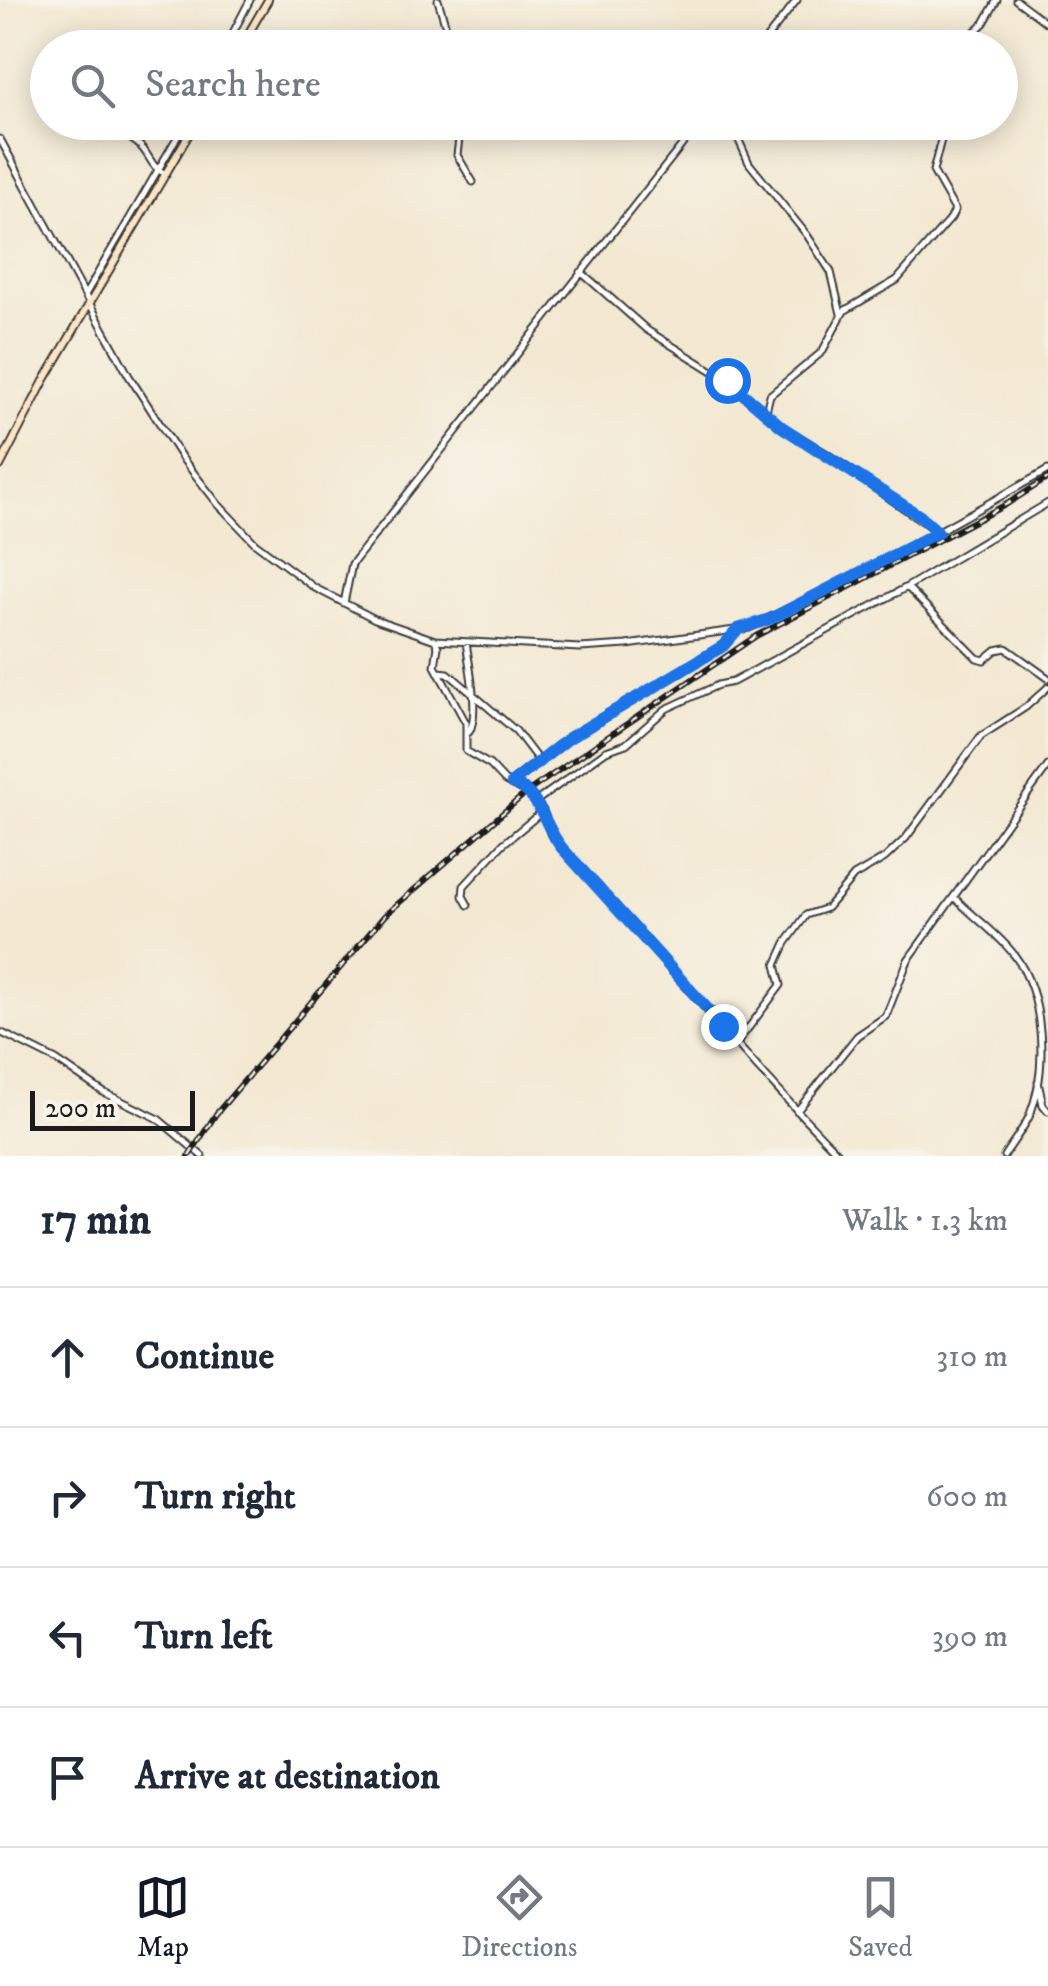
<!DOCTYPE html>
<html lang="en">
<head>
<meta charset="utf-8">
<style>
	body { margin:0; font-family:"IM FELL DW Pica",serif; background:#f6f6f7; color:#1f2937 }
	.scale { position:absolute; left:30px; bottom:25px; width:165px; box-sizing:border-box; padding-left:10px; border:5px solid #1c1c1c; border-top:0; font-size:28px; line-height:35px; white-space:nowrap; color:#1c1c1c; -webkit-text-stroke:8px #f7f3e8; paint-order:stroke }
	.stop { position:absolute; width:30px; height:30px; margin:-22px; border:8px solid #1a73e8; border-radius:50%; background:#fff }
	.stop.end { background:#1a73e8; border-color:#fff; box-shadow:0 2px 10px #0008 }
	.list { margin:0; padding:0; list-style:none }
	h2 { display:flex; justify-content:space-between; align-items:center; height:130px; margin:0; padding:0 40px; font-size:42px }
	h2 small { font-size:32px; font-weight:400; color:#747a83 }
	.list li { display:grid; grid-template-columns:65px 1fr auto; gap:30px; align-items:center; box-sizing:border-box; height:140px; padding:0 40px; border-top:2px solid #e0e1e3 }
	.list b { display:block; font-size:38px; white-space:nowrap }
	.list em { font-size:32px; font-style:normal; color:#747a83 }
	.icon { flex:none; width:55px; height:55px; fill:none; stroke:currentColor; stroke-width:2; stroke-linecap:round; stroke-linejoin:round }
	.map { position:relative; flex:none; width:1048px; height:1156px; overflow:hidden }
	.search { position:absolute; background:#fff; box-shadow:0 5px 25px #0003; left:30px; right:30px; top:30px; height:110px; display:flex; align-items:center; gap:25px; box-sizing:border-box; padding:0 35px; border-radius:55px; color:#747a83; font-size:38px }
	.sheet { height:690px; background:#fff }
	nav { display:flex; justify-content:space-around; align-items:center; box-sizing:border-box; height:140px; border-top:2px solid #e0e1e3; background:#fff; font-size:28px; color:#747a83 }
	nav a { display:grid; justify-items:center; gap:5px }
	nav .on { color:#111827 }
	.map>svg:first-child { display:block }
	.lines { fill:none; stroke-linecap:round; stroke-linejoin:round }
	.street-casing { stroke:#3c3b37; stroke-width:9 }
	.secondary-casing { stroke:#3c3b37; stroke-width:10 }
	.street { stroke:#fff; stroke-width:5 }
	.secondary { stroke:#fde5c5; stroke-width:6 }
	.rail-casing { stroke:#1c1c1c; stroke-width:6 }
	.rail { stroke:#f7f3e8; stroke-width:2.5; stroke-dasharray:8; stroke-linecap:butt }
	.route { stroke:#1a73e8; stroke-width:12 }
</style>
</head>
<body>
<div class="map">
<svg width="1048" height="1156" viewBox="0 0 1048 1156">
	<rect width="100%" height="100%" fill="#f7f3e8"/>
	<filter id="ink" filterUnits="userSpaceOnUse"><feTurbulence type="fractalNoise" baseFrequency=".01" numOctaves="2"/><feDisplacementMap in="SourceGraphic" scale="20" xChannelSelector="R" yChannelSelector="G"/><feConvolveMatrix kernelMatrix="1 2 1 2 8 2 1 2 1" color-interpolation-filters="sRGB"/></filter>
	<filter id="wash" filterUnits="userSpaceOnUse"><feTurbulence type="fractalNoise" baseFrequency=".0048" numOctaves="4" result="noise"/><feDisplacementMap in="SourceGraphic" scale="40" xChannelSelector="R" yChannelSelector="G"/><feGaussianBlur stdDeviation="2.25" result="paint"/><feColorMatrix in="noise" values="0 0 0 0 0 0 0 0 0 0 0 0 0 0 0 0 0 1.4 0 .05"/><feComposite in="paint" operator="in"/></filter>
	<g filter="url(#wash)">
		<rect width="100%" height="100%" fill="#f3e8d2"/>
	</g>
	<g filter="url(#ink)">
		<g class="lines">
			<defs>
				<path id="street" d="M438,0l10,34 11,14
					M1016,0l32,24
					M225,48l25,-48
					M759,48l38,-48
					M957,48l27,-25 13,-23
					M109,122c9,14 25,15 34,27 9,11 8,18 23,25
					M461,122l-4,33 16,27
					M722,122l15,14 12,27 58,72 24,37 10,42
					M0,139l129,237 53,82 36,46 37,39 60,45 60,31 60,21 145,8 47,-3 122,-17 118,-57 181,-101
					M581,272l66,58 72,45 63,52 42,25 114,80
					M85,295l101,-173
					M766,411l4,-16 52,-43 22,-41 53,-31 54,-62 4,-8 -22,-39 8,-31 -6,-18
					M907,587l70,71 7,2 12,-10 10,-2 42,30
					M344,603l8,-39 348,-442
					M435,640l3,7 -3,19 31,57v28l24,14 15,16 22,11 16,19 7,21 12,16c96,100 181,210 279,308
					M466,642c3,23 14,73 3,90
					M439,672l9,1 68,58 22,29
					M511,783l58,-45 154,-92 15,-17
					M535,802l71,-51 20,-7 40,-35 52,-24 15,-3 174,-95 141,-84
					M954,897c19,20 45,37 61,59 30,41 33,115 14,161 -7,14 -17,26 -25,39
					M468,905l-5,-9 1,-10 39,-42 40,-33
					M0,1032l56,28 47,32 54,26 45,38
					M737,1043l44,-58 -5,-20 10,-22 20,-28 21,-7 27,-32 31,-18 21,-20 75,-102 45,-29 22,-20
					M1038,1082l5,23 5,6
					M797,1111l60,-75 29,-20 22,-56 140,-194"/>
				<path id="secondary" d="M240,48l28,-48
					M0,466l44,-85 152,-259"/>
			</defs>
			<use href="#street" class="street-casing"/>
			<use href="#secondary" class="secondary-casing"/>
			<use href="#street" class="street"/>
			<use href="#secondary" class="secondary"/>
			<defs>
				<path id="rail" d="M189,1156l27,-42 169,-199 142,-123 229,-156 251,-132 41,-26"/>
			</defs>
			<use href="#rail" class="rail-casing"/>
			<use href="#rail" class="rail"/>
		</g>
	</g>
	<g class="lines" filter="url(#ink)">
		<path class="route" d="M723,1026l-161,-178c-18,-21 -21,-55 -50,-65l57,-45 154,-92 15,-17 32,-10 168,-87 -18,-16 -138,-89 -55,-47"/>
	</g>
</svg>
<div class="scale">200 m</div>
<div class="stop" style="left:727px;top:380px"></div>
<div class="stop end" style="left:723px;top:1026px"></div>
<div class="search"><svg class="icon" aria-label="search" viewBox="0 0 24 24"><circle cx="10" cy="10" r="6"/><path d="M15 15l6 6"/></svg>Search here</div>
</div>
<section class="sheet">
<h2>17 min<small>Walk · 1.3 km</small></h2>
<ul class="list">
<li><svg class="icon" aria-label="ahead" viewBox="0 0 24 24"><path d="M12 20V5M6 11l6-6 6 6"/></svg><div><b>Continue</b></div><em>310 m</em></li>
<li><svg class="icon" aria-label="right" viewBox="0 0 24 24"><path d="M7 20v-9h11M14 6l5 5-5 5"/></svg><div><b>Turn right</b></div><em>600 m</em></li>
<li><svg class="icon" aria-label="left" viewBox="0 0 24 24"><path d="M17 20v-9H6M10 6l-5 5 5 5"/></svg><div><b>Turn left</b></div><em>390 m</em></li>
<li><svg class="icon" aria-label="arrive" viewBox="0 0 24 24"><path d="M6 21V4h12l-3 4 3 4H6"/></svg><div><b>Arrive at destination</b></div></li>
</ul>
</section>
<nav>
<a class="on"><svg class="icon" aria-label="map" viewBox="0 0 24 24"><path d="M3 6l6-2 6 2 6-2v14l-6 2-6-2-6 2zM9 4v14M15 6v14"/></svg>Map</a>
<a><svg class="icon" aria-label="directions" viewBox="0 0 24 24"><path d="M12 3l9 9-9 9-9-9zM9 14v-3h6M13 9l2 2-2 2"/></svg>Directions</a>
<a><svg class="icon" aria-label="saved" viewBox="0 0 24 24"><path d="M7 4h10v16l-5-4-5 4z"/></svg>Saved</a>
</nav>
</body>
</html>
